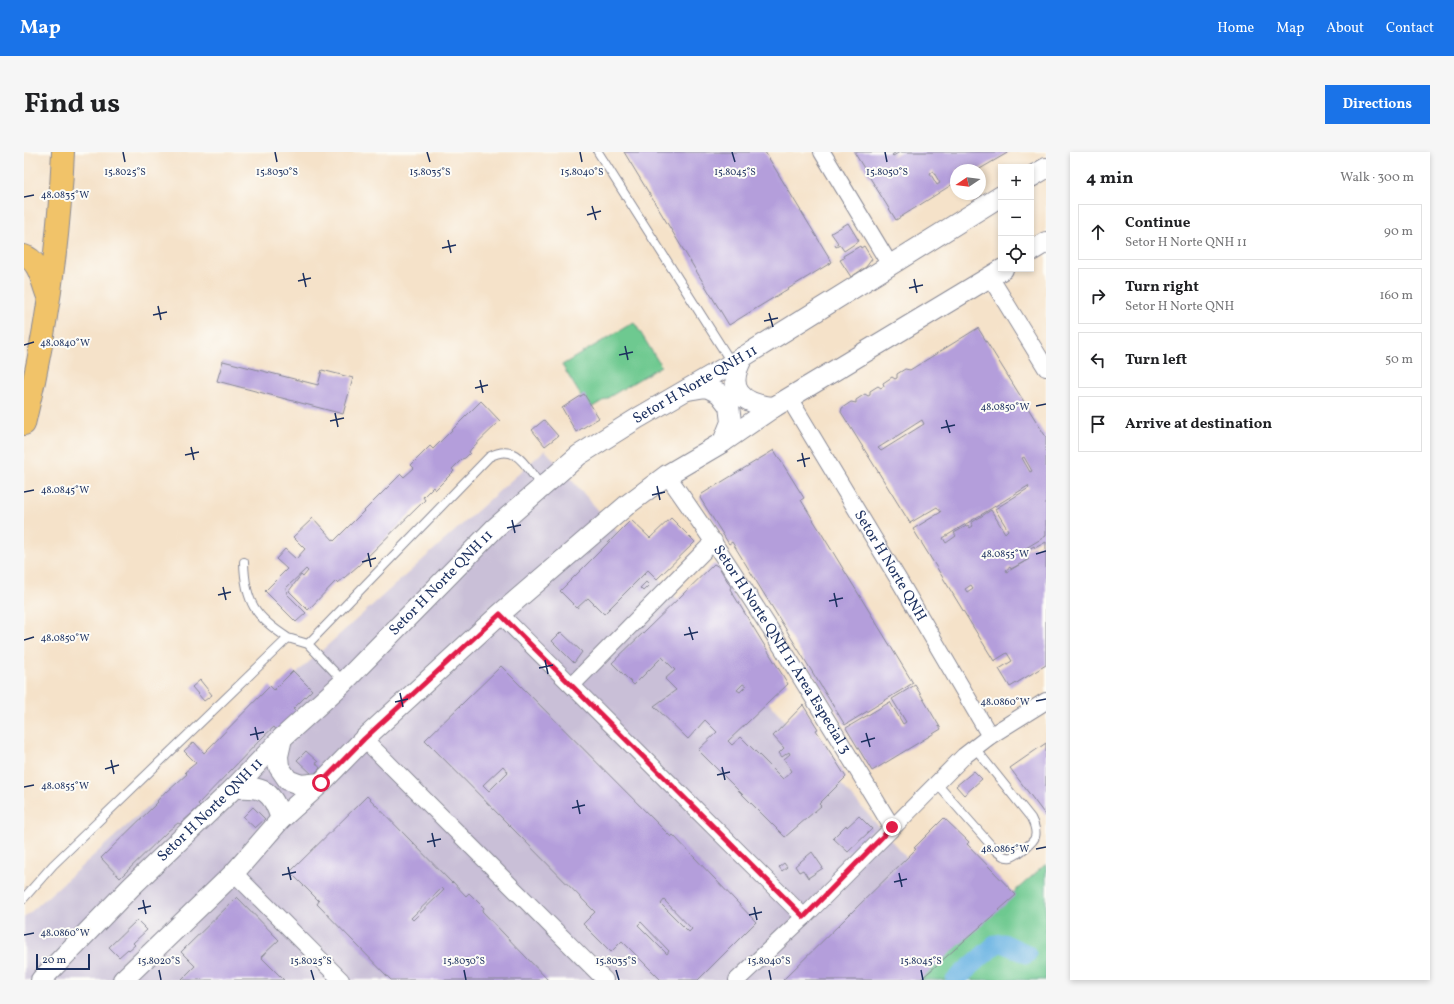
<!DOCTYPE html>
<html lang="en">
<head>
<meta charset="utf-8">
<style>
	body { margin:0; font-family:Vollkorn,serif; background:#f6f6f6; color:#202124 }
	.controls { position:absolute; right:12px; top:12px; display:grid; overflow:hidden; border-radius:0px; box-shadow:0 2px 6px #0003 }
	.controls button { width:36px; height:36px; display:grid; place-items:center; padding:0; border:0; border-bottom:1px solid #e0e0e0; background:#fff; color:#202124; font:20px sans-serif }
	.compass { position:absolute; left:926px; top:12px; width:36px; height:36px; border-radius:50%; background:#fff; box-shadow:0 2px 6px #0003; rotate:257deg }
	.scale { position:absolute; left:12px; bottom:10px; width:54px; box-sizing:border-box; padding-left:4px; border:2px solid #1b2f5e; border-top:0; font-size:11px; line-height:14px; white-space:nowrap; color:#1b2f5e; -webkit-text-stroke:3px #fdfcf7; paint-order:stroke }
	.stop { position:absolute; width:12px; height:12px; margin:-9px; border:3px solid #e11d48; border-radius:50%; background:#fff }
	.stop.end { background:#e11d48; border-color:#fff; box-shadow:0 1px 4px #0008 }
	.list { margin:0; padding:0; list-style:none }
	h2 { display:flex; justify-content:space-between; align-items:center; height:52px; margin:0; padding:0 16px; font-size:17px }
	h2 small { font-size:13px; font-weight:400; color:#757577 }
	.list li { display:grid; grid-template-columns:26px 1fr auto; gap:12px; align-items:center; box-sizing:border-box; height:56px; margin:0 8px 8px; padding:0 8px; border:1px solid #e0e0e0; border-radius:0px }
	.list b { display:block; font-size:15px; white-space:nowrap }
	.list p { margin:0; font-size:13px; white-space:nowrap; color:#757577 }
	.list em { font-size:13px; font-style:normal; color:#757577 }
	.icon { flex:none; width:22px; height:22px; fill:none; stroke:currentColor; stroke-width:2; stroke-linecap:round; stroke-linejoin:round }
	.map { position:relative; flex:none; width:1022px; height:828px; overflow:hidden; border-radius:0px }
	header { display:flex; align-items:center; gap:24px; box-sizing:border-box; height:56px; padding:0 20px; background:#1a73e8; color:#fff }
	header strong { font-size:19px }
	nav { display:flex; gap:22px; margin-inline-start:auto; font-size:14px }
	.intro { display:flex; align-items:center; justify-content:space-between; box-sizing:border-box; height:96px; padding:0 24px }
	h1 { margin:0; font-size:28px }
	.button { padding:10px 18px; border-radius:0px; background:#1a73e8; color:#fff; font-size:14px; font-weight:700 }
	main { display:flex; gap:24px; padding:0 24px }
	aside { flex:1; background:#fff; border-radius:0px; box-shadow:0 2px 6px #0003 }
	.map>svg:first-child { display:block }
	.industrial { fill:#c9bfd7 }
	.green { fill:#6ec990; stroke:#447c77 }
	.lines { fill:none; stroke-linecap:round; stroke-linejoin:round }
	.canal { stroke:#6bb4e3; stroke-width:19 }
	.building { fill:#b49edb; fill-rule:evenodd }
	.service-casing { stroke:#888894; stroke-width:10 }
	.minor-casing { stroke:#888894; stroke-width:18 }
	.tertiary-casing { stroke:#888894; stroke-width:22 }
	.motorway-casing { stroke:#888894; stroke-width:24 }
	.service { stroke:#fff; stroke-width:8 }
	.minor { stroke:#fff; stroke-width:16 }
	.tertiary { stroke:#fff; stroke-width:20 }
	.motorway { stroke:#f1c369; stroke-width:22 }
	.route { stroke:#e11d48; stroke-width:5 }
	.ticks { fill:none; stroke:#1b2f5e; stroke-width:1.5 }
	.labels { text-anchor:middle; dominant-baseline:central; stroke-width:4; stroke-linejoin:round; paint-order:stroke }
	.street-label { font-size:15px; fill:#1b2f5e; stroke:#fdfcf7 }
	.ticks-label { font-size:10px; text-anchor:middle; fill:#1b2f5e; stroke:#fdfcf7; stroke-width:4; stroke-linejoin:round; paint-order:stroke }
</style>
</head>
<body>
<header>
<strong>Map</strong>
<nav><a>Home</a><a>Map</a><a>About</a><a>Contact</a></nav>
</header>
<div class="intro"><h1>Find us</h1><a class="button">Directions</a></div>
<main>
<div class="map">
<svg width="1022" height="828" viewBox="0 0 1022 828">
	<rect width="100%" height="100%" fill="#fdfcf7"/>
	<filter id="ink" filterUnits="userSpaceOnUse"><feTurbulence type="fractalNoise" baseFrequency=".025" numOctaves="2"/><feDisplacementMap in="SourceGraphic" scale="8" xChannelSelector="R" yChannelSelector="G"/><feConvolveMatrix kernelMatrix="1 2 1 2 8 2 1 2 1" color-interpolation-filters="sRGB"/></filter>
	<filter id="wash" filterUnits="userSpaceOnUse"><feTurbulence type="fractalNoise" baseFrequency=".012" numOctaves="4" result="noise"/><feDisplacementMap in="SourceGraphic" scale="16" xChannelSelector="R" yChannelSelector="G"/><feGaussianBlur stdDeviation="0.9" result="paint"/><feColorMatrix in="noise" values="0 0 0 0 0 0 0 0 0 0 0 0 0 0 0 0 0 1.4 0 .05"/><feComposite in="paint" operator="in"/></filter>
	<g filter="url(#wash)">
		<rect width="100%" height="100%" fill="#f5e2c9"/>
		<path class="industrial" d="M521,298l421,475 -65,55h-877v-62z"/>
		<path class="green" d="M610,170l27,44 -72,43 -27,-44z
			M1022,712v116h-132z"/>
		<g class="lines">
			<path class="canal" d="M931,828l41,-36 7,-1 24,11"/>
		</g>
		<g id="blocks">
			<path class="building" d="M600,0h141l67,110 -103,63z
				M830,0h42l-4,3 1,1 7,-4h109l-31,18h-22v12l-60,38zM909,19l7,12 -3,2 -7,-12z
				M824,71l11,18 -15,10 -4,-6 -4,2 -1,-2 3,-2 -7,-10z
				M836,94l1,2 3,-2 8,13 -6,8 -15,10 -11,-17 4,-2 -1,-2z
				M954,176l68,109v99l-25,15 1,2 12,-7 1,2 11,-6v123l-36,22 -11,-18 13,-8 -5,-8 -13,8 -81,-132 28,-17 -4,-5 -27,16 -69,-111 1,-4 9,-6 5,1v-3l9,-6 3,2 2,-1v-4l8,-5 3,2 3,-2 -1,-3 9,-6 3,2 2,-1v-4l8,-5 5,1zM898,268l2,4 -43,27 -3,-3zM1000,305l8,14 -2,1 -8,-14zM1004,334l1,2 -34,21 13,21 -3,3 -14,-23 -20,13 2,3 -3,2 -2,-3 -14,8 2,3 -10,7 -3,-5zM1005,407l-22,13 -1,-2 4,-3 1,2zM947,433l2,3 -6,4 -2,-3z
				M199,209l95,24 4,-15 31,8 -10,36 -126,-33z
				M560,242l15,24 -23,14 -14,-24z
				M457,249l19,20 -29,28 -2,3 1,1 -5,5 -3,1 -10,10 2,2 -19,19 -2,-3 -10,10 2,3 -67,66 -20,17 -2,-2 -28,29 -19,-19 12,-16 2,2 5,-6 -2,-2 -20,19 1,6 19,19 -10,9 -31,-31 22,-22 -11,-10 9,-10 11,10 9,-10 -12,-12 20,-19 21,23 67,-67 3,3 10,-9 -3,-3 19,-19 3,3z
				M520,268l14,16 -13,10 -13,-16z
				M750,298l30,48 -3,2 112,183 -68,42 -113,-183 -3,2 -29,-46 2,-4z
				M647,366l24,24 -38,37 -9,-9 -44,44 -16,-16 -11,10 -17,-17 71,-71 19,18z
				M690,412l5,3 12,20 -1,2 58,95 -60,57 4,4 9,-8 42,42 9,-8 -8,-12 6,-5 -1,-2 -7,5 -3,-4 5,-5 -11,-12 30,-31 15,24 -2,1 30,47 -27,27 2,2 -36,31 -87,-87 19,-18 -12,-12 -17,19 -34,-33 22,-16 -11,-11 10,-9 -13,-13 -28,28 -22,-22zM719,532l3,2 -6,6 -3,-2z
				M622,430l3,3 -6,6 -3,-3z
				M537,480l21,20 -8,11 -22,-22z
				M477,514l170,171 2,-2 83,87 -58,58h-37l-39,-39 -11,11 -28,-28 12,-12 -170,-172zM479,614l5,6 -19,19 -6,-6zM640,748l28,29 -3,3 -28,-28zM617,770l28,29 -2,3 -29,-29z
				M269,519l19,19 -19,19 3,3 -19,19 -3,-4 -10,9 -66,68 2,2 -20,18 -2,-1 -10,8 -48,47 -19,-20 57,-56 -1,-1 9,-10 1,1 20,-18 -2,-2 11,-9 -12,-12 10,-9 10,11 66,-67 4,4z
				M176,528l12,15 -8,6 -12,-14z
				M891,533l26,44 -69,42 -26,-43 44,-26 13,22 3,-2 -14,-23z
				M1022,591v73l-36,-48z
				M282,599l12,11 -2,1 4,5 -7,7 -16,-15z
				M950,619l8,8 -18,16 -8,-9z
				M343,644l85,87 1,-1 13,14 3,-3 15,15 -2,3 66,69h-157l-74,-76 2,-3 -29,-29zM418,736l2,2 -31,30 -2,-2z
				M229,655l12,12 -10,9 -12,-11z
				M835,664l13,13 -24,23 -15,-14 13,-13 1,2z
				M920,666l25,24 -2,2 49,51 -96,85h-137l133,-131 -2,-1z
				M788,700l11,16 -15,10 -5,-8 -4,2 -4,-6z
				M760,711l3,4 -5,4 -3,-4z
				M213,745l42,43 -18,17 23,23h-103l14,-14 -14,-14z
				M113,768l10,10 -14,13 2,2 -6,5 -1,-1 -9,8 -10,-10z"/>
		</g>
	</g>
	<g filter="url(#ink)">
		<use href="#blocks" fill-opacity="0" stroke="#888894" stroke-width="1"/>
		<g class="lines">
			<defs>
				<path id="service" d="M574,0l133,210
					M220,410c1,40 11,55 44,76
					M284,492l36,38
					M913,632l59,67c5,4 9,7 15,6 5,-1 23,-15 24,-20 2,-6 -1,-13 -4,-19l-56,-70
					M0,746l29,-33 235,-227 20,6 181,-187c28,-15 36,9 53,30"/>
				<g id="minor">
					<path d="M798,0l68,113"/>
					<path d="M966,125l56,91"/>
					<path id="s1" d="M765,246l111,184 90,154"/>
					<path id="s2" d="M643,323c81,114 153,233 225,352"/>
					<path d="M476,462l304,303"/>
					<path d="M548,533l142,-144"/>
					<path d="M340,587l241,241"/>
					<path d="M210,721l107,107"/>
					<path d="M713,828l67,-63 160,-161 26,-20 56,-35"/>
				</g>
				<g id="tertiary">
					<path d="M1007,25l15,-9"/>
					<path d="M1007,99l15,-9"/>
					<path d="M719,205c-18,32 -2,47 31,50"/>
					<path d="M664,238l18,-3 13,6 10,13 2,16 -8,20"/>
					<path d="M258,586l-4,18 1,11 9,13 13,5 20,-2"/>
					<path d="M210,636c29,-2 38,2 47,31"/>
					<path id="s3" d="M17,828l90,-93 103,-99 48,-50 62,-56 151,-154 84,-73 59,-37 105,-61 258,-161"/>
					<path d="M99,828l111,-107 47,-54 40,-36 43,-44 136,-125 127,-109 40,-30 56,-33 51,-35 229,-138"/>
				</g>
				<path id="motorway" d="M0,104c15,4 18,25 23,38
					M0,272c22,-88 35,-181 39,-272"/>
			</defs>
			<use href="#service" class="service-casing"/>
			<use href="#minor" class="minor-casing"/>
			<use href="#tertiary" class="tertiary-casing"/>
			<use href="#motorway" class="motorway-casing"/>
			<use href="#service" class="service"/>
			<use href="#minor" class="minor"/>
			<use href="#tertiary" class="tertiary"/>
			<use href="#motorway" class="motorway"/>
		</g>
	</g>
	<g class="lines" filter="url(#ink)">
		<path class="route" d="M297,631l43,-44 136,-125 304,303 88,-90"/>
	</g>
	<path class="ticks" d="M99,0l2,10M251,0l2,10M403,0l3,10M556,0l2,10M708,0l3,10M861,0l2,10M0,45l10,-2M568,54l4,14M563,63l14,-4M424,88l3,13M418,96l14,-3M279,121l3,14M890,127l3,14M274,129l13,-3M885,136l14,-3M134,154l3,14M745,161l4,14M129,163l14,-3M740,169l14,-3M0,193l10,-3M601,194l3,14M595,203l14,-3M456,228l3,13M451,236l13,-3M1012,254l10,-2M311,261l3,14M922,268l4,13M306,269l14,-3M917,276l14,-3M167,295l3,13M778,301l3,14M161,303l14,-3M773,309l13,-3M633,334l3,14M0,340l10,-2M628,343l13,-3M488,368l3,13M483,376l14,-3M344,401l3,14M1012,402l10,-3M338,410l14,-4M199,435l3,13M810,441l3,14M194,443l13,-3M805,449l14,-3M665,475l4,13M660,483l14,-3M0,488l10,-3M521,508l3,14M515,516l14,-3M376,541l3,14M1012,549l10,-2M371,550l13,-3M231,575l3,13M842,581l4,14M226,583l14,-3M837,590l14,-4M87,608l3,14M698,615l3,13M81,617l14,-4M693,623l13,-3M0,635l10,-2M553,648l3,14M548,656l13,-3M408,681l3,14M403,690l14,-3M1012,697l10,-2M264,715l3,13M875,721l3,14M258,723l14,-3M870,730l13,-3M119,748l3,14M730,755l3,13M114,757l13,-3M725,763l13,-3M0,783l10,-2M135,818l2,10M287,818l3,10M440,818l2,10M592,818l3,10M745,818l2,10M897,818l2,10"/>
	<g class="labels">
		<g class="street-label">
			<text stroke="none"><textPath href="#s3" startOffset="888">Setor H Norte QNH 11</textPath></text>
			<text stroke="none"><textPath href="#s1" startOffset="196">Setor H Norte QNH</textPath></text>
			<text stroke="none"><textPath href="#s3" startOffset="564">Setor H Norte QNH 11</textPath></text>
			<text stroke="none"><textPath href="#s2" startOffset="209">Setor H Norte QNH 11 Área Especial 3</textPath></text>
			<text stroke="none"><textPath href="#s3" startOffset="240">Setor H Norte QNH 11</textPath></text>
		</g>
	</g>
	<g class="ticks-label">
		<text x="101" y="23">15.8025°S</text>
		<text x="253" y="23">15.8030°S</text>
		<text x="406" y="23">15.8035°S</text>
		<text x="558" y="23">15.8040°S</text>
		<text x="711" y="23">15.8045°S</text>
		<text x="863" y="23">15.8050°S</text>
		<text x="41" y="46">48.0835°W</text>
		<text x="41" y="194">48.0840°W</text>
		<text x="981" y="258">48.0850°W</text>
		<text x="41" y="341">48.0845°W</text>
		<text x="981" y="405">48.0855°W</text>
		<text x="41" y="489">48.0850°W</text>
		<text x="981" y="553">48.0860°W</text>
		<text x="41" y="637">48.0855°W</text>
		<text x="981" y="700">48.0865°W</text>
		<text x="41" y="784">48.0860°W</text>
		<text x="135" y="812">15.8020°S</text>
		<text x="287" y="812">15.8025°S</text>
		<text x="440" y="812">15.8030°S</text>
		<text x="592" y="812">15.8035°S</text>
		<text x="745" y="812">15.8040°S</text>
		<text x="897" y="812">15.8045°S</text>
	</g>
</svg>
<div class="controls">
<button>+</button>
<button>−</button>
<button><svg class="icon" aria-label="locate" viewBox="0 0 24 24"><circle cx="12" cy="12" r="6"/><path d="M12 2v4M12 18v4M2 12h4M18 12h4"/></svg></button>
</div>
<svg class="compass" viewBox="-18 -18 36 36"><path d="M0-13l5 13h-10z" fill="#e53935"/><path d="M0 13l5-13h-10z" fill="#757577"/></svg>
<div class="scale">20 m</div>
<div class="stop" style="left:297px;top:631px"></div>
<div class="stop end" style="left:868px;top:675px"></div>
</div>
<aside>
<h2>4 min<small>Walk · 300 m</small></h2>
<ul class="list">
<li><svg class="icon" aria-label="ahead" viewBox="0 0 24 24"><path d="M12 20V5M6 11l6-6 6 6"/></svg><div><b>Continue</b><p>Setor H Norte QNH 11</p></div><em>90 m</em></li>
<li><svg class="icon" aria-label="right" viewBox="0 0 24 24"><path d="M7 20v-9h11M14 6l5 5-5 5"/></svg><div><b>Turn right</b><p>Setor H Norte QNH</p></div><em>160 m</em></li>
<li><svg class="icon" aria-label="left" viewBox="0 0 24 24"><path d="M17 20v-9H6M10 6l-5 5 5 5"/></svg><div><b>Turn left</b></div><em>50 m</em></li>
<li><svg class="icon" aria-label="arrive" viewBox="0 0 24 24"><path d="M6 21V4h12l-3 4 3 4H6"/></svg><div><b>Arrive at destination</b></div></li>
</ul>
</aside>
</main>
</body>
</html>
